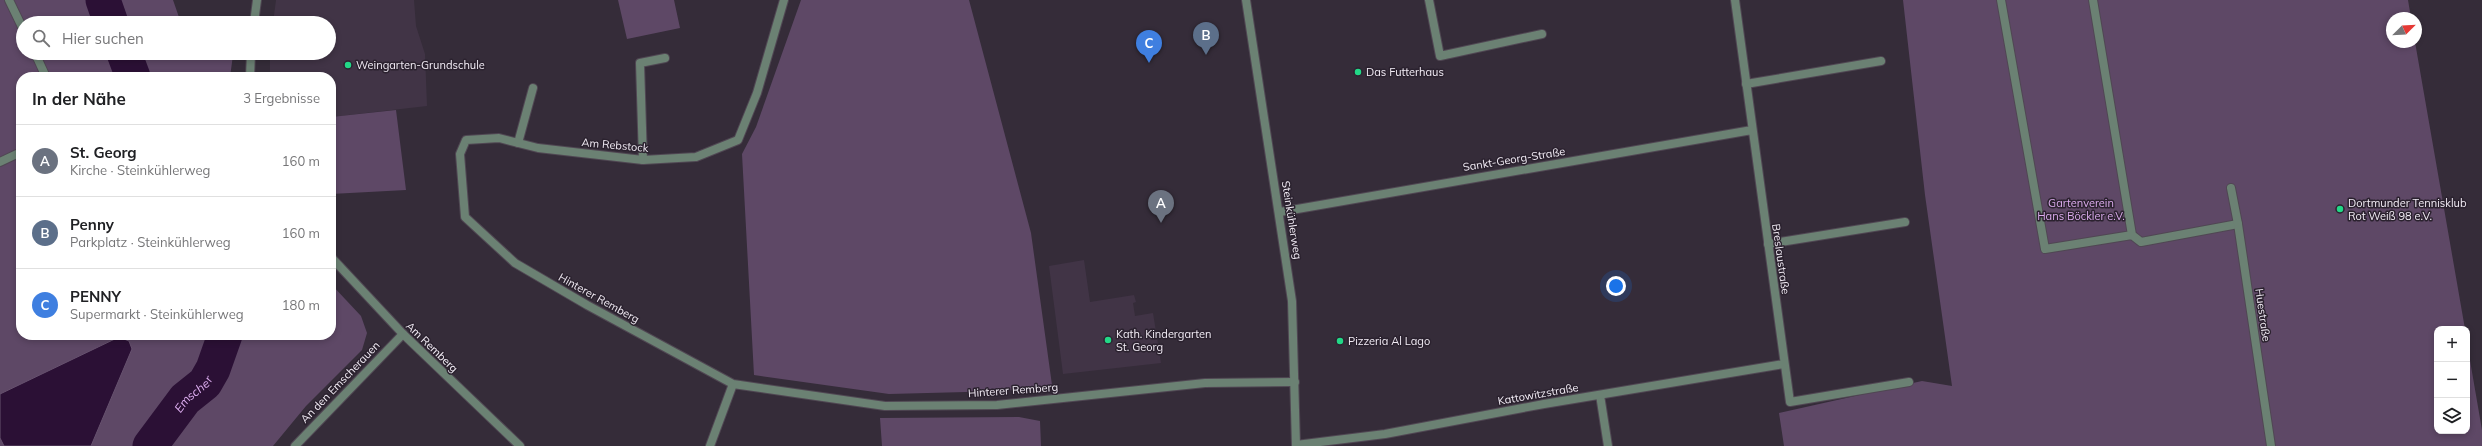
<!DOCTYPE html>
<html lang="de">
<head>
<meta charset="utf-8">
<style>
	body { margin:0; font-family:Mulish,sans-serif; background:#f6f6f6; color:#202124 }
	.controls { position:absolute; right:12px; bottom:12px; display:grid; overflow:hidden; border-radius:8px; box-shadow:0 2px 6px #0003 }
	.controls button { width:36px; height:36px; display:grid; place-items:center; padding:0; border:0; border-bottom:1px solid #e0e0e0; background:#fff; color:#202124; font:20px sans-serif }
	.compass { position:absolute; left:2386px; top:12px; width:36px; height:36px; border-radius:50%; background:#fff; box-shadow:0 2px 6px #0003; rotate:66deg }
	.you { position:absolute; left:1616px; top:286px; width:14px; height:14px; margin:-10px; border:3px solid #fff; border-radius:50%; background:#1a73e8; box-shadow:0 0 0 6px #1a73e833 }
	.badge { display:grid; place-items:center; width:26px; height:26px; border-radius:50%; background:#217351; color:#fff; font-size:13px; font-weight:700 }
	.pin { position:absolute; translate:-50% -33px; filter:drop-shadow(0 1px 2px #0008) }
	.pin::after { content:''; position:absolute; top:21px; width:14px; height:12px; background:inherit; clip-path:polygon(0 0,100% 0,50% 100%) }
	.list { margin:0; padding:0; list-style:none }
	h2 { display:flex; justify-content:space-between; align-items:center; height:52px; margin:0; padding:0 16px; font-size:17px }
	h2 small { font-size:13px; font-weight:400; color:#757577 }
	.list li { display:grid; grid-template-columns:26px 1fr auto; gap:12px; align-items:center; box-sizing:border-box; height:72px; padding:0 16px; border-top:1px solid #e0e0e0 }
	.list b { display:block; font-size:15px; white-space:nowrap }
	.list p { margin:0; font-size:13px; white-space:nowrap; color:#757577 }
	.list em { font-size:13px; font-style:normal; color:#757577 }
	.icon { flex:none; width:22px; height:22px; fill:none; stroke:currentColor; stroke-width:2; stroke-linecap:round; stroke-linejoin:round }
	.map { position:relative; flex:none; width:2482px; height:446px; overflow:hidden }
	.search { position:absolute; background:#fff; box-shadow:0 2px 6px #0003; left:16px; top:16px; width:320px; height:44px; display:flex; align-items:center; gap:10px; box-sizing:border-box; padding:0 14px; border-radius:22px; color:#757577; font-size:15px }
	.panel { position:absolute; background:#fff; box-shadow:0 2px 6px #0003; left:16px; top:72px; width:320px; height:268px; border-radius:16px }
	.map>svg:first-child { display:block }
	.built { fill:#413446 }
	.green { fill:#5e4866 }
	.water { fill:#2b1035; stroke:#67526f }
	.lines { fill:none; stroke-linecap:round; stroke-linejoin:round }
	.river { stroke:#2b1035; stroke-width:35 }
	.service-casing { stroke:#504753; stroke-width:10 }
	.minor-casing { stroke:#504753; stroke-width:10 }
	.tertiary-casing { stroke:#504753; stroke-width:10 }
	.service { stroke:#6b8173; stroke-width:8 }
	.minor { stroke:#6b8173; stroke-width:8 }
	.tertiary { stroke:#6b8173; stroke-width:8 }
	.poi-dot { fill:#22d887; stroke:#2b222f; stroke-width:1.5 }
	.labels { text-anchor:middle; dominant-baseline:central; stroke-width:3; stroke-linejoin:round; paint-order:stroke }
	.poi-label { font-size:11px; fill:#f3edf6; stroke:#2b222f; text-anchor:start }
	.street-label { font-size:11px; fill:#f3edf6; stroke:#2b222f }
	.park-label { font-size:11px; fill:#dcacee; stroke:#2b222f }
	.water-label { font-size:12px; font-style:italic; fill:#ddadf0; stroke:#2b222f }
</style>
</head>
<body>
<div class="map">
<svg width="2482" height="446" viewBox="0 0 2482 446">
	<rect width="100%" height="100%" fill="#352c39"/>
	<path class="built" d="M276,0h138l2,26 9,28 2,52 -96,11v-40h-61v-24h59v-30h-56z
		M1084,260l6,42 44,-7 2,7 -3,1 2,13 18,-3 8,50 -98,11 -14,-108z"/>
	<path class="green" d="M0,0h173l8,23h-158v30h208l2,2 -3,22h-209v258h310v-51l30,32 6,17 -5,17 -56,56 -33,40h-273z
		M618,0h56l6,28 -53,11z
		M801,0h168l62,233 21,152 -47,6 -116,3 -135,-19 -12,-221 14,-27z
		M1903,0h505l3,18h-19v24h23l50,287h-28v102h30v-88l15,87v16h-698l-5,-33 143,-32 30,5 -27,-191z
		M396,110l10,80 -75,4v-77z
		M1019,417l21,4 1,25h-159l-2,-28z"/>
	<path class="water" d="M119,337l10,4 3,8 -41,97h-87l-4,-8v-44z"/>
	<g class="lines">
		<g class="river">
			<path d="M103,0l8,23"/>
			<path d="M124,53l9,24"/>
			<path id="s1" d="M150,446l35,-47 20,-16 8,-14 12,-34"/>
		</g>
		<defs>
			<path id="service" d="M1429,0l11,56 102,-22
				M2001,0l44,249 87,-14 9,7 97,-18
				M2093,0l39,235
				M1746,84l135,-23
				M518,143l15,-55
				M643,160l-3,-97 25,-5
				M1768,244l137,-22
				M1600,395l8,51"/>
			<path id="minor" d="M9,0l14,29
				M784,0l-27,93 -19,47 -42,17 -53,3 -105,-12 -39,-10 -33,2 -6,14 5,63 50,46 72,42 146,79 152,22 112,-1 208,-22 90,-1
				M1735,0l55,402 119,-20
				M35,53l11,24
				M0,162l21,-10
				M2231,188l7,36 33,222
				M1280,212l472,-82
				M1296,445l89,-11 159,-30 240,-40
				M295,446l108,-112
				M710,446l23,-62"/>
			<path id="tertiary" d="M1246,0l46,301 4,145
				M254,23l3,-23
				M250,77l1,-24
				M331,257l72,77 117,112"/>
		</defs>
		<use href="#service" class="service-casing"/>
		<use href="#minor" class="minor-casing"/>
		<use href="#tertiary" class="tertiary-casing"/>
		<use href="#service" class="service"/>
		<use href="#minor" class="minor"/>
		<use href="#tertiary" class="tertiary"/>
	</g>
	<g class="poi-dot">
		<circle cx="348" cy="65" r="4"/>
		<circle cx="1358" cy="72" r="4"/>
		<circle cx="2340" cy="209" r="4"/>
		<circle cx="1108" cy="340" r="4"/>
		<circle cx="1340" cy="341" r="4"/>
	</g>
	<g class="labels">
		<g class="poi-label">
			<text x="356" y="65">Weingarten-Grundschule</text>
			<text x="1366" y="72">Das Futterhaus</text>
			<text x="2348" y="203">Dortmunder Tennisklub<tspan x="2348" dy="13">Rot Weiß 98 e.V.</tspan></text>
			<text x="1116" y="334">Kath. Kindergarten<tspan x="1116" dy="13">St. Georg</tspan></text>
			<text x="1348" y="341">Pizzeria Al Lago</text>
		</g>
		<g class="street-label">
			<text transform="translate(615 145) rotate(5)">Am Rebstock</text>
			<text transform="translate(1514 159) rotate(-9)">Sankt-Georg-Straße</text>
			<text transform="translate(1292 220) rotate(81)">Steinkühlerweg</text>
			<text transform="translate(1781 259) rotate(82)">Breslaustraße</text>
			<text transform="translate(599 298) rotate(29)">Hinterer Remberg</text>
			<text transform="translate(2263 315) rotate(82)">Huestraße</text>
			<text transform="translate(432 347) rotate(44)">Am Remberg</text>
			<text transform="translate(340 382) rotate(-46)">An den Emscherauen</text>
			<text transform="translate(1013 390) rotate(-4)">Hinterer Remberg</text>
			<text transform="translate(1538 394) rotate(-10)">Kattowitzstraße</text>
		</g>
		<g class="park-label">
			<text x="2081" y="203">Gartenverein<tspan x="2081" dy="13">Hans Böckler e.V.</tspan></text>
		</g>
		<g class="water-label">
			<text stroke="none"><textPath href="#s1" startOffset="68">Emscher</textPath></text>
		</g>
	</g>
</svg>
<div class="controls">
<button>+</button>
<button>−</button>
<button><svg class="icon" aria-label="layers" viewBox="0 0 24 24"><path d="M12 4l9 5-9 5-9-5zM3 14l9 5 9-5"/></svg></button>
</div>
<svg class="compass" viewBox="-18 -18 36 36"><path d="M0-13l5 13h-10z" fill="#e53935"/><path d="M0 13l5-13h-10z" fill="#757577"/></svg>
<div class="you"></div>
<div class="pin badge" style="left:1161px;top:223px;background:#6b7280">A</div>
<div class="pin badge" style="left:1206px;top:55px;background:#5c6f8a">B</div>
<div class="pin badge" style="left:1149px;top:63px;background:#3f7fe0">C</div>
<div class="search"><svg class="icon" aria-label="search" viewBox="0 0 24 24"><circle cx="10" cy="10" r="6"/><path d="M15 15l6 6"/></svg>Hier suchen</div>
<section class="panel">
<h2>In der Nähe<small>3 Ergebnisse</small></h2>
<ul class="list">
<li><span class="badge" style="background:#6b7280">A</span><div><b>St. Georg</b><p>Kirche · Steinkühlerweg</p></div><em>160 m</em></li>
<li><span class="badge" style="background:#5c6f8a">B</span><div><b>Penny</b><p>Parkplatz · Steinkühlerweg</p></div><em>160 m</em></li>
<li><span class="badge" style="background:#3f7fe0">C</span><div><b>PENNY</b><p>Supermarkt · Steinkühlerweg</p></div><em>180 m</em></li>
</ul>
</section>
</div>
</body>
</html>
